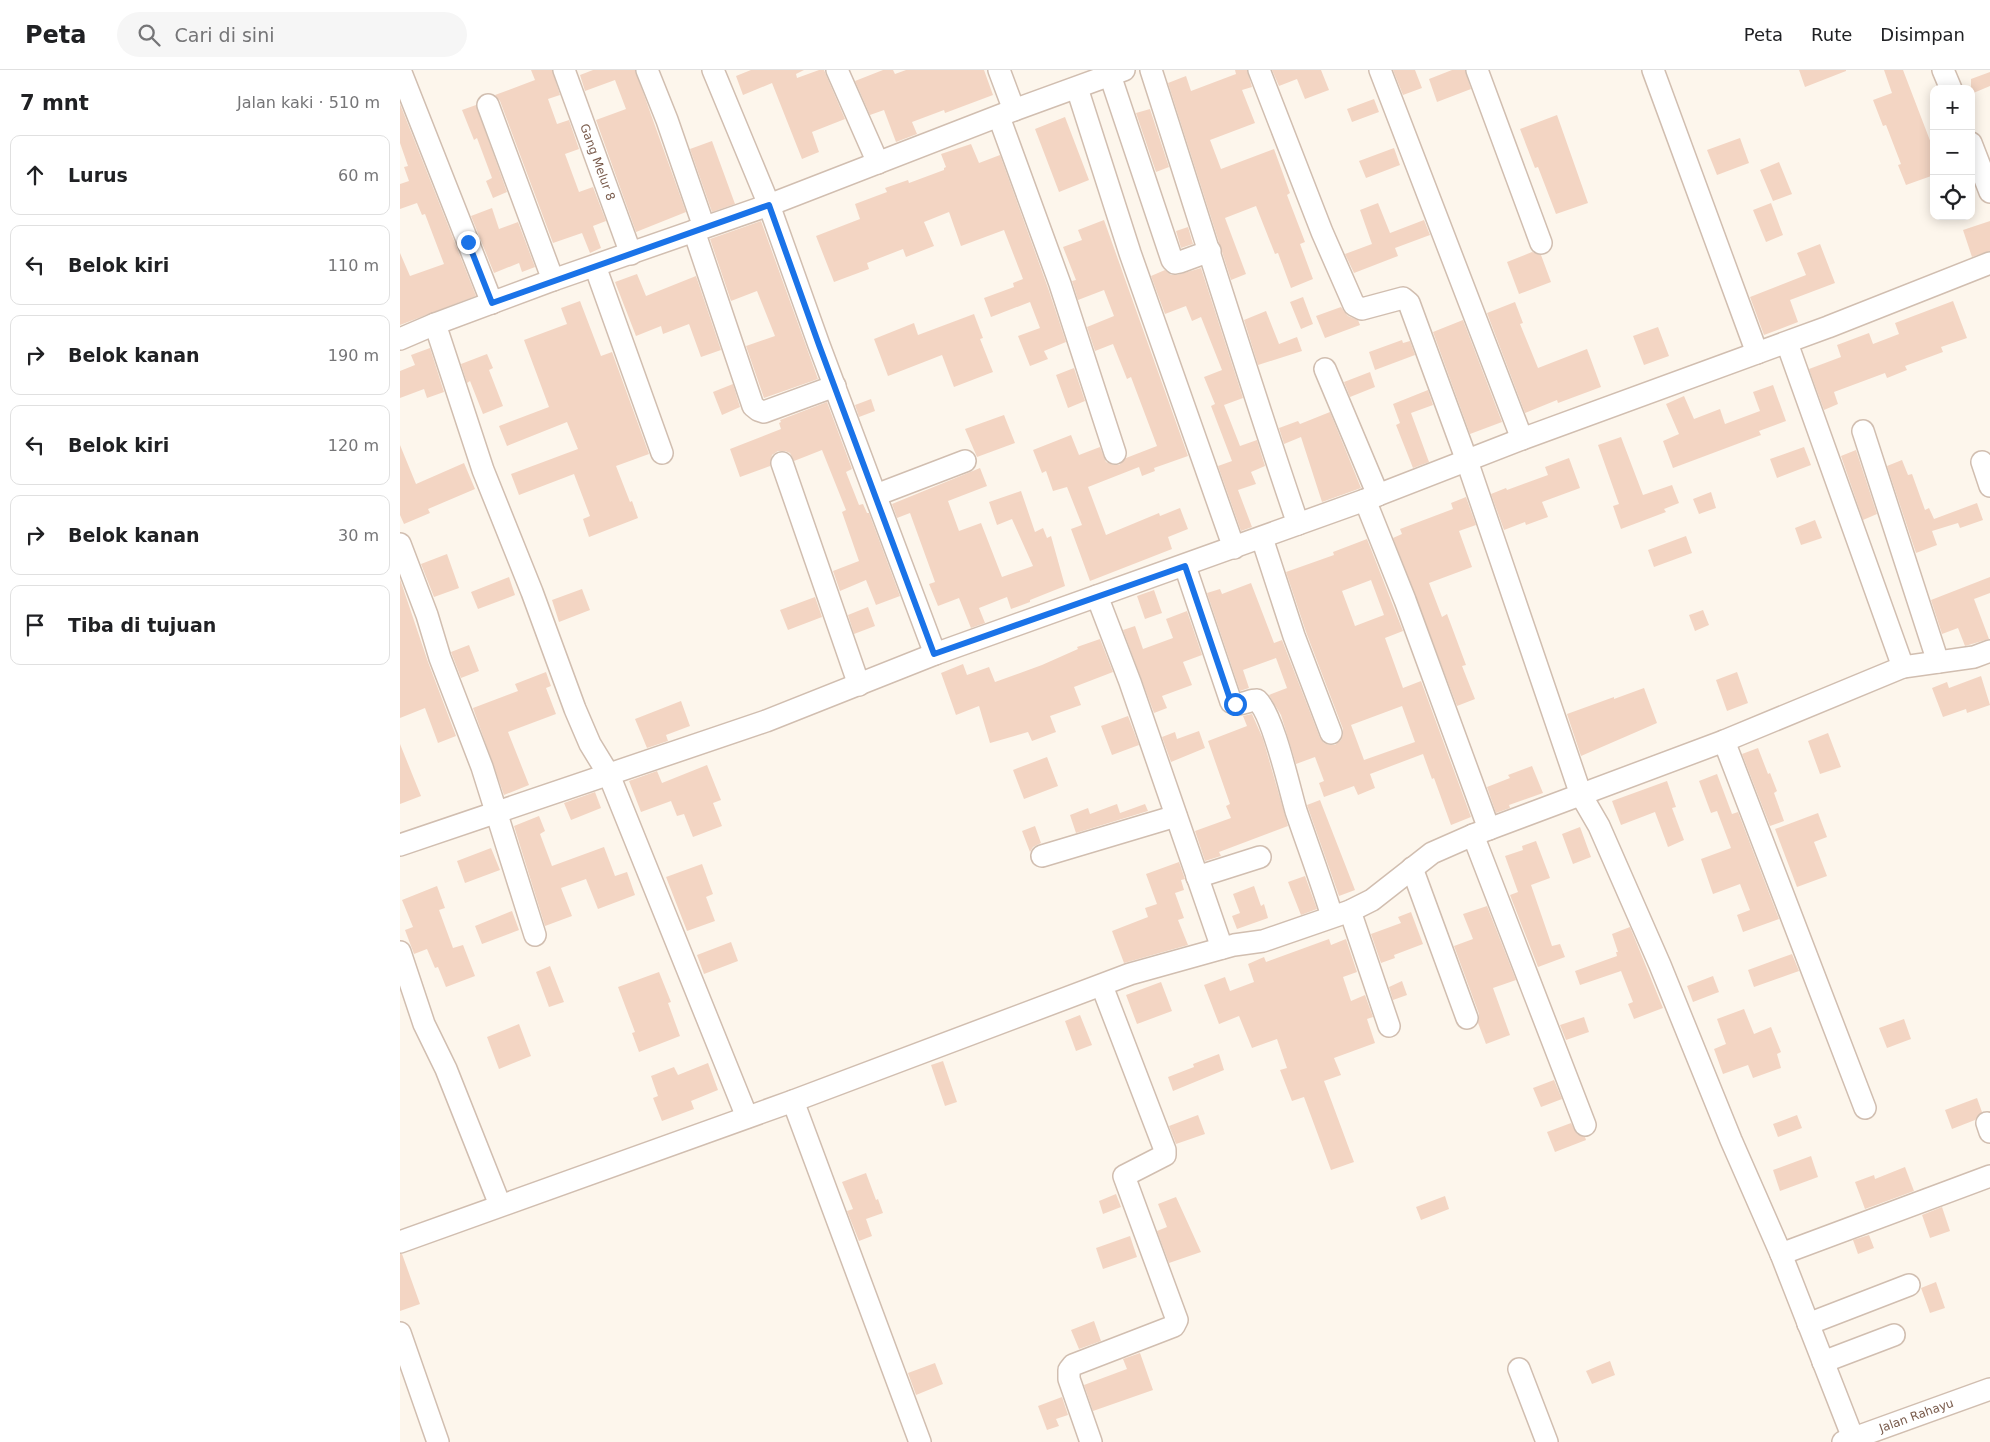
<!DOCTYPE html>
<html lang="id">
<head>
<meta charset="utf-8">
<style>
	body { margin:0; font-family:"DejaVu Sans",sans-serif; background:#f6f6f6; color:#202124 }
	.controls { position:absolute; right:15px; top:15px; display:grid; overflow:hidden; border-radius:10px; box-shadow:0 2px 12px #0003 }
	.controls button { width:45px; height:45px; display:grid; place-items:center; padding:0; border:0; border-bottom:1px solid #e0e0e0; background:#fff; color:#202124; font:25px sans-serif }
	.stop { position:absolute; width:15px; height:15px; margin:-11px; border:4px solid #1a73e8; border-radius:50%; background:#fff }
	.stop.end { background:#1a73e8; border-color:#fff; box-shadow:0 1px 5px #0008 }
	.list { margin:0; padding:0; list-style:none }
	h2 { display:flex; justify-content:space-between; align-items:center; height:65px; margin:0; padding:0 20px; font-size:21px }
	h2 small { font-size:16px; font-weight:400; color:#757577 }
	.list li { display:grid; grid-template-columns:32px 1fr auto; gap:15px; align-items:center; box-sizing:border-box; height:80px; margin:0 10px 10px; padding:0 10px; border:1px solid #e0e0e0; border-radius:10px }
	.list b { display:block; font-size:19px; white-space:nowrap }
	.list em { font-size:16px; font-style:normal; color:#757577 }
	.icon { flex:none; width:28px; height:28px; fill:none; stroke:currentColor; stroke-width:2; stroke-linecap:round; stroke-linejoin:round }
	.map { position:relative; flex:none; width:1590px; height:1372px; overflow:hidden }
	header { display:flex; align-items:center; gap:30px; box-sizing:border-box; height:70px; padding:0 25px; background:#fff; border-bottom:1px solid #e0e0e0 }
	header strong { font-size:24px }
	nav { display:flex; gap:28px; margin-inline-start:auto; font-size:18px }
	.search { width:350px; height:45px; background:#f6f6f6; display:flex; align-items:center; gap:12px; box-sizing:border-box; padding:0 18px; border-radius:28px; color:#757577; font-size:19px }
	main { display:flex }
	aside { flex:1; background:#fff }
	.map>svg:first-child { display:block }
	.building { fill:#f3d5c3; fill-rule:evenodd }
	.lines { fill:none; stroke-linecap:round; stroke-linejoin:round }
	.minor-casing { stroke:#d1beb0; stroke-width:24 }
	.minor { stroke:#fff; stroke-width:21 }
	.route { stroke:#1a73e8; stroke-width:6 }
	.labels { text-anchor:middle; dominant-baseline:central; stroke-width:4; stroke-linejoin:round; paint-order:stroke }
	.street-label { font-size:12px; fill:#7a5c4d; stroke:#fffaf3 }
</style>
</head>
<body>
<header>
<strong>Peta</strong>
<div class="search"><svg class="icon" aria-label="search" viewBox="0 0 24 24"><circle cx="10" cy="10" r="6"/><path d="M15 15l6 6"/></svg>Cari di sini</div>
<nav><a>Peta</a><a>Rute</a><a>Disimpan</a></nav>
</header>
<main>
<aside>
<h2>7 mnt<small>Jalan kaki · 510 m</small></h2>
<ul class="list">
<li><svg class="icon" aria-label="ahead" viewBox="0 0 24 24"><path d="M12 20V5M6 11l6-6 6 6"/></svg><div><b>Lurus</b></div><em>60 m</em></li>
<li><svg class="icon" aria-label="left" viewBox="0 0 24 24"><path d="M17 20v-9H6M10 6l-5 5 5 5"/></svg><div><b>Belok kiri</b></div><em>110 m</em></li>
<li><svg class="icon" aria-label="right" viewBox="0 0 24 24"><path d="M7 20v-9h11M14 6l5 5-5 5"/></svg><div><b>Belok kanan</b></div><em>190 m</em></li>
<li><svg class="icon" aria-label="left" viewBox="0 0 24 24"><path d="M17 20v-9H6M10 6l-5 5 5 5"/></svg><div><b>Belok kiri</b></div><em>120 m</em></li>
<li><svg class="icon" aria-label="right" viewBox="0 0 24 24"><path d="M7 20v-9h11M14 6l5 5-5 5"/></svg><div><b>Belok kanan</b></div><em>30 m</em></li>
<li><svg class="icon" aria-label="arrive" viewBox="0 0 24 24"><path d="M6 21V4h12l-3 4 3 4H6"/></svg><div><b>Tiba di tujuan</b></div></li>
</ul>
</aside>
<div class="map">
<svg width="1590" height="1372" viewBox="0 0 1590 1372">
	<rect width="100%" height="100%" fill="#fdf6ec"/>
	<path class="building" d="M131,0h21l8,25 -12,4 9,25 12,-4 10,29 -14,5 14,38 14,-5 13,34 -13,5 8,22 -11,5 -8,-20 -29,10 -53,-142 -5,-6 40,-15z
		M193,0h42l51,142 -50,20 -40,-112 30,-11 -11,-29 -30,11 -5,-16z
		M351,0h53l-8,4 1,4 22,-8h5l21,49 -33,13 7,20 -17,7 -30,-76 -29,12 -7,-19z
		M483,0h10l2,4 11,-4h78l9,25 -48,18 -1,-3 -32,12 5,12 -21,8 -12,-32 -14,5 -15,-34z
		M835,0h12l5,17 -10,3 13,33 -45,17 11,29 53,-20 16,44 -3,2 18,47 -5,2 13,35 -22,9 -13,-35 -3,1 -19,-48 -31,12 21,56 -15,6 -63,-197 18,-7 5,15 45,-17z
		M872,0h49l8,20 -24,9 -8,-20 -18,7z
		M993,0h22l7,18 -19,7z
		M1052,0h13l6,19 -34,13 -8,-23z
		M1399,0h47v1l-41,16z
		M1484,0h19l31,81v24l-28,10 -8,-20 3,-1 -15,-39 -3,1 -10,-26 19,-7z
		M1590,2v14l-19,8v-15z
		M974,29l5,13 -27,10 -5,-13z
		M0,34l76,192 -76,29v-72l10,23 34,-12 -19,-50 -3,1 -5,-12 -17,6v-25l9,-3 -5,-14 4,-1 -8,-23z
		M76,35l31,87 -14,6 -7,-17 6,-3 -15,-40 -3,2 -12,-30z
		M750,39l19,58 -13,5 -20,-59z
		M1157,45l31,88 -32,11 -18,-47 -3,1 -15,-39z
		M665,47l24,63 -30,12 -24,-63z
		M1340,68l9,25 -32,12 -10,-25z
		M312,71l23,63 -23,8 -22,-63z
		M571,74l8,19 21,-8 48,133 18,54 -22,9 4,8 -18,7 -12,-30 22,-8 -10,-26 -39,15 -7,-19 30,-11 -1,-4 10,-4 -19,-49 -43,16 -12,-34 -25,10 10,24 -28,11 -3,-8 -36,14 2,6 -35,13 -18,-46 44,-17 -5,-15 32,-12 -2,-4 23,-8 1,3 35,-13v-2l2,-1 -5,-13z
		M994,78l6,17 -34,13 -7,-17z
		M1379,92l13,32 -19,7 -13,-31z
		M978,133l12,30 34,-13 6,15 -35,13 3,8 -44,17 -9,-19 27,-10 -12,-34z
		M1371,133l12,32 -17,7 -13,-32z
		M92,138l7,21 19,-7 17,45 -13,5 -3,-9 -25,10 -23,-57z
		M704,150l84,236 -34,12 1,3 -13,5 -3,-9 -51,20 18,48 53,-22 1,3 20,-8 8,21 -20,8 4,12 -82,32 -19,-52 11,-4 -15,-38 -14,4 -7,-20 -4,2 -9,-23 38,-15 8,20 21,-8 6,15 7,3h6l7,-7 31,-12 -26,-69 -4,2 -14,-35 -18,7 -8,-24 27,-11 -10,-26 -26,10 -6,-19 4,-1 -13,-33 19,-7 -4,-10z
		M361,151l57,158 -54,19 -18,-52 29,-10 -18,-45 -26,10 -21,-62z
		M1590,151v30l-18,6 -9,-27z
		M788,157l5,17 -12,4 -5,-17z
		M1420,174l15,39 -45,17 8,22 -34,13 -14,-38 56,-22 -9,-22z
		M1132,182l9,3 10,27 -32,12 -12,-32z
		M801,198l42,130 -19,7 16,41 17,-6 8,26 -14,6 5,12 -18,6 14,37 -11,4 -23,-65 14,-5 -21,-55 4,-2 -11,-27 18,-7 -21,-53 -9,4 -6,-15 -21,8 -14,-38 14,-6 6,5h6z
		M237,204l9,22 50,-20 25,74 -20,7 -12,-33 -26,10 -2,-8 -25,10 -21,-54z
		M903,227l10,27 -12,5 -11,-27z
		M180,231l21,55 11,-4 37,102 -33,12 14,36 2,-1 6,17 -49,19 -6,-18 7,-3 -16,-42 -55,21 -8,-21 67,-25 -11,-27 -60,24 -8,-20 50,-19 -25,-67 43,-16 -6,-16z
		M1553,231l14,37 -26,9 2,5 -38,14 2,4 -20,8 -2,-5 -51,19 4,12 -14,6 -15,-41 32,-12 -4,-12 32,-12 4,11 26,-10 -4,-11z
		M1115,232l8,21 -3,1 18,44 49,-19 14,38 -43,16 -1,-3 -32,13 -38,-100z
		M941,237l7,9 10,4 2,5 -35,13 -9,-22z
		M866,241l13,33 18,-7 5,14 -44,14 -14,-45z
		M574,244l9,24 -3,1 13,33 -39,15 -12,-32 -54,21 -14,-37 40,-16 4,12z
		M1063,250l39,102 -32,12 -37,-102z
		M1258,257l11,29 -25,9 -11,-29z
		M1002,270l1,3 7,-2 5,14 -40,15 -6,-18z
		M30,278l14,44 -17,6 -3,-9 -24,9v-27l15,-6 -4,-10z
		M87,284l6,14 -4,2 14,36 -20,8 -13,-33 -3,2 -6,-19z
		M674,298l11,33 -17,7 -12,-33z
		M970,302l5,15 -25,10 -6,-15z
		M333,314l7,23 -18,8 -9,-23z
		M1373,315l13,36 -27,10 2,4 -88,33 -10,-27 16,-7 -13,-30 18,-8 10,23 26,-10 5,15 35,-13 -7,-19z
		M1028,320l5,15 -22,8 18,49 -16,6 -17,-43 4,-2 -7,-19z
		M471,329l4,12 -16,6 -4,-12z
		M427,332l25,67 -6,3 13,33 4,-1 4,9h2l31,83 -24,9 -10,-25 -26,11 -7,-20 26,-10 -17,-49 4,-2 -24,-60 -28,11 -4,-8 -5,-2h-7l-6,4 -2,11 -30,11 -10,-28 51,-20 -2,-6 2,-1 -1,-2z
		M930,342l31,76 -39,14 -21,-65 -17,7 -5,-16 19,-7 2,3z
		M604,345l11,28 -38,14 -12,-28z
		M1221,367l22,58 29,-10 7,18 -15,6 2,3 -45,17 -8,-23 6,-2 -21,-59z
		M0,375l16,39 48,-21 11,26 -47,20 2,4 -26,11 -4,-9z
		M1404,377l7,18 -34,13 -7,-19z
		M1456,380l21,64 -14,6 -22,-64z
		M1169,388l11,30 -38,14 6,15 -22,8 -1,-3 -21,8 -13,-36 15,-6 1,2 41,-15 -3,-8z
		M1502,390l6,15 4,-1 13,36 4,-2 5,11 43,-16 6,17 -23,8 -2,-5 -26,8 5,14 -21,8 -29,-87z
		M580,398l7,18 -39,15 11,30 22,-8 21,54 31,-11 -21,-47 -15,6 -8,-23 32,-11 14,41 8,-4 4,10 4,-2 14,50 -35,14v2l-19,7 -4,-12 -28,11 6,15 -14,5 -12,-30 -21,8 -9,-22 6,-2 -25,-69 -13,5 -5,-14z
		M1311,422l5,16 -17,6 -6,-15z
		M1066,427l10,28 -17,6 13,36 -43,16 13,34 5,-3 19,51 -4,1 13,33 -18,7 -64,-168 9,-4 -2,-5 53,-20 -2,-6z
		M1415,450l7,18 -21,7 -6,-17z
		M1286,466l6,17 -38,14 -6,-17z
		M967,469l36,92 -18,7 18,50 18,-7 50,136 -20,8 -17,-47 -2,1 -9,-25 -53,20 5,14 -17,7 -4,-9 -30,11 -5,-14 5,-2 -9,-24 -19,7 -15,-49 -12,-20 18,-7 -11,-30 -33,12 6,18 -9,3 -33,-98 13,-4 2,5 29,-11 23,60 8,-3 38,98 4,5 5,2h6l6,-5 2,-6v-5l-37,-97 -20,-60 48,-17 -1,-3zM971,510l13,35 -29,11 -13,-35zM1002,636l13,36 -51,18 -13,-35z
		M47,484l12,34 -25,9 -13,-33z
		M109,507l6,18 -37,14 -7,-17z
		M1590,507v16l-16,6 15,40 -24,7 -7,-18 -16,6 -11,-34z
		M0,509l28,83 28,74 -18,7 -13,-35 -25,10z
		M182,519l8,21 -31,12 -7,-22z
		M754,520l8,23 -17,6 -8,-23z
		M415,527l7,20 -34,13 -8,-20z
		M468,537l7,19 -21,8 -6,-19z
		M1303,540l6,15 -14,6 -6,-16z
		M787,541l15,44 -19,7 9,23 -30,11 5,12 -13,5 -31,-83 12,-4 8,23 30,-11 -7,-19z
		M700,569l13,33 -39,15 7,18 -31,11 6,16 -24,9 -4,-9 -38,11 -11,-37 -23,9 -15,-42 22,-9 4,11 22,-8 6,15 47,-17 36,-16 -1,-2z
		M69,575l10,26 -18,7 -10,-26z
		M146,602l5,14 -5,2 10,26 -48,18 21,53 -25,10 -31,-87 45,-17 -3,-7z
		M1337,602l11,31 -21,8 -11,-31z
		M1581,606l9,29 -23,8 -1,-4 -23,8 -11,-29 15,-6 2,6z
		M1244,618l13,35 -76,33 -14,-42 47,-17v2z
		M281,631l9,25 -24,9 2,6 -21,7 -12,-29z
		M852,644l11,25 25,87 -69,26 2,4 -16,5 -10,-30 36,-13 -5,-12 4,-2 -22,-63 39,-15 -4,-10z
		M728,646l11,29 -27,10 -11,-29z
		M799,661l6,17 -34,14 -9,-25 13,-5 2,7z
		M1428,663l13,34 -21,7 -12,-33z
		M0,674l21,52 -21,8z
		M1358,678l10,26 2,-1 7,18 -3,2 10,28 -14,5 -28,-72z
		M647,687l11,29 -34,13 -11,-29z
		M307,695l14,35 -8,3 9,23 -29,11 -9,-23 -7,2 -6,-15 -30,11 -12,-31 28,-10 5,12z
		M1132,696l11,27 -34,12 1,3 -14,5 -9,-26 23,-9 -2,-3z
		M1317,704l15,40 6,-2 41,107 -36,13 -6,-17 13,-5 -10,-26 -27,10 -12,-35 30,-11 -14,-37 -6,2 -12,-32z
		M1267,711l9,26 -4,1 12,32 -16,7 -13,-35 -34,13 -9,-24z
		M195,722l6,16 -30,12 -7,-17z
		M920,730l35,90 -16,6 -32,-91z
		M717,734l3,9 25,-9 3,7 -72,22 -6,-18 18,-7 2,6z
		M1418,743l9,24 -13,5 13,34 -30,11 -22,-58z
		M139,746l6,15 -5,3 12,32 52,-19 11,29 12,-4 8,23 -37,14 -12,-30 -25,9 11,28 -27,10 -31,-100z
		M635,756l6,17 -8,4 -3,5 -8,-21z
		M1180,757l11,30 -18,7 -11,-30z
		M1136,771l14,37 -19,7 21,61 8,-2 5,13 -27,10 -28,-72 8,-3 -13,-36 18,-6 -1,-4z
		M91,778l9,22 -35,13 -8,-22z
		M779,792l6,17 -4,1 3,10 -9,3 9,25 -6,2 10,25 -64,18 -12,-32 36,-14 -3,-9 12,-4 -11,-30z
		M302,794l11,30 -7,3 9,24 -28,10 -21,-54z
		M905,806l12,33 -16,6 -13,-33z
		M37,816l8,22 -6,2 14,38 10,-3 12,31 -29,11 -8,-20 -3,1 -8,-19 -13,5 -9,-24 8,-3 -11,-27z
		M854,816l7,20 3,-2 4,14 -31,11 -5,-13 8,-3 -7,-19z
		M1087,836l29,74 -23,8 17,47 -24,9 -8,-21 1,-9 -25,-68 19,-7 -10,-25z
		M112,841l7,19 -37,14 -7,-18z
		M1011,842l12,32 -29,11 1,3 -14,5 -10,-29 30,-11 -3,-6z
		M1230,857l33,81 -29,11 -6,-15 5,-2 -12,-31 -41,14 -5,-14 42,-15 -1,-4h2l-6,-18z
		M929,869l2,6 15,-6 11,33 -14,5 8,24 14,-6 8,22 -6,2 8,24 -41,15 7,17 -17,6 30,81 -23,8 -27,-73 -12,4 -12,-31 7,-2 -10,-29 -25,9 -13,-32 -20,8 -15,-39 21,-8 5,14 24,-9 -6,-18 16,-7 2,5z
		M331,872l7,19 -34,13 -7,-19z
		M1392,884l7,17 -45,16 -6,-17z
		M150,896l14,36 -15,5 -13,-35z
		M259,902l12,30 -3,1 12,33 -41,16 -7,-19 3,-1 -17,-45z
		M1313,906l6,16 -26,10 -6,-16z
		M1002,911l5,14 -14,5 -4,-13z
		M761,912l11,29 -35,13 -11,-29z
		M1344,939l10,25 17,-7 10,25 -4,2 4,14 -28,10 -5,-13 -25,9 -9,-25 12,-5 -9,-25z
		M680,945l12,30 -16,6 -11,-30z
		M1184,947l5,15 -23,8 -6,-15z
		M1504,949l7,20 -24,9 -8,-20z
		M119,954l12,32 -32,13 -12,-32z
		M819,984l5,16 -51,21 -5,-14 26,-10 -1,-3z
		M543,991l14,41 -12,4 -14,-41z
		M308,993l10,27 -27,11 3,8 -32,12 -9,-23 5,-2 -7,-20 23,-9 4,8z
		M1154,1010l8,19 -21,8 -8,-19z
		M1577,1028l5,14 -7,8 -23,9 -7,-19z
		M798,1045l7,19 -29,10 -7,-18z
		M1397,1045l5,13 -24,9 -5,-13z
		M1171,1053l6,11 8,3 1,3 -31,12 -8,-20z
		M1411,1086l7,21 -38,14 -7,-21z
		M1505,1097l9,24 -49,18 -10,-27 19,-7 1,4z
		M466,1103l10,27 2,-1 5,14 -17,6 6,17 -13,5 -12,-30 6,-2 -11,-27z
		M716,1124l5,13 -18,7 -4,-13z
		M1045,1126l4,13 -28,11 -5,-13z
		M776,1127l25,55 -32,11 -12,-32 10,-4 -9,-23z
		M1542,1137l8,24 -20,7 -8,-23z
		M1469,1165l5,13 -16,6 -5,-14z
		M730,1166l7,21 -34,12 -7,-21z
		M0,1184h2l18,50 -20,7z
		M1536,1212l9,26 -15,5 -9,-25z
		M694,1251l7,20 -22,8 -8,-19z
		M740,1283l13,37 -60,21 -9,-26 43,-16 -4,-10z
		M1210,1291l5,14 -23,9 -6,-13z
		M535,1293l8,21 -27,11 -8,-22z
		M662,1327l6,18 -12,4 3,7 -12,4 -9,-24z"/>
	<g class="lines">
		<defs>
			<g id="minor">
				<path d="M0,0l92,233"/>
				<path id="s1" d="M164,0l67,184"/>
				<path d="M247,0l20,50 37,107"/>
				<path d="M313,0l56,135 50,140 116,309"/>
				<path d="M437,0l41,93"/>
				<path d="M599,0l15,40"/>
				<path d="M751,0c49,151 95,303 147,454"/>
				<path d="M859,0l63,162 32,73 8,4 41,-11 6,5 58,158 114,334 18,31 61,139 71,175 50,114 209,-78"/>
				<path d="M980,0l142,369"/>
				<path d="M1077,0l64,173"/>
				<path d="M1253,0l104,283"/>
				<path d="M1543,0l8,19"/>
				<path d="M710,5l62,185 3,3 5,-1 30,-11"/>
				<path d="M677,18l53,165 104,295"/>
				<path d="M88,35l65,175"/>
				<path d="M599,47l61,167 55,169"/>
				<path d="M1571,73l19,49"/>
				<path d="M294,161l59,175 5,4 6,2 71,-26"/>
				<path d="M195,196l67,187"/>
				<path d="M35,254l48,146 49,122 43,117 15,35 19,31 138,342"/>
				<path d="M0,269l35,-15 118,-44 216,-75 245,-95 110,-40"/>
				<path d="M1387,273l116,324"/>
				<path d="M925,299l53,126"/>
				<path d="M1463,361l75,231"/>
				<path d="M1582,392l8,24"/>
				<path d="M382,393l77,222"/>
				<path d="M476,425l89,-34"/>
				<path d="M965,430l40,100 84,229"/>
				<path d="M862,468l32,98 37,97"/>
				<path d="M0,474l27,71 13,43 42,109 53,168"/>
				<path d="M785,496l46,136c9,5 17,-2 26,-2 16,14 32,87 39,111 12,35 25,70 36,105"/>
				<path d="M697,526l33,86 92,266"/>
				<path d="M1324,671l141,367"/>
				<path d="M1073,765l112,290"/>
				<path d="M0,775l366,-124 169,-67 430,-154 157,-61 306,-112 162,-64"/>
				<path d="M642,786l134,-40"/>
				<path d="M1012,798l55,150"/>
				<path d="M797,807l63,-20"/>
				<path d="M950,841l39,115"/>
				<path d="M0,882l24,72 22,45 54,136"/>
				<path d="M393,1031l127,341"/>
				<path d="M1587,1053l3,9"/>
				<path d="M0,1172l393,-141 337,-127 104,-29 29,-4 87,-30 22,-11 60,-47 41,-18 251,-94 179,-74 71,-10 16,-6"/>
				<path d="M1381,1184l72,184"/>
				<path d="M1408,1254l101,-39"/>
				<path d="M0,1263l38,109"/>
				<path d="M1423,1292l71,-27"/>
				<path d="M1119,1299l28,73"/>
				<path d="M691,1372l-22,-63v-9l4,-5 101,-39 3,-6 -53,-144 41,-21v-5l-63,-164"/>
				<path id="s2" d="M1443,1372l147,-53"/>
			</g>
		</defs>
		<use href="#minor" class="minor-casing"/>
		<use href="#minor" class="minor"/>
	</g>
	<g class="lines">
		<path class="route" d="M68,172l24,61 277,-98 50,140 115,309 251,-88 45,133 5,5"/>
	</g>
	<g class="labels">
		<g class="street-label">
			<text stroke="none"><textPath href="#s1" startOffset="98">Gang Melur 8</textPath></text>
			<text stroke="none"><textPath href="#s2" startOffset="78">Jalan Rahayu</textPath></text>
		</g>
	</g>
</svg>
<div class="controls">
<button>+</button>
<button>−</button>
<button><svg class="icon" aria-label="locate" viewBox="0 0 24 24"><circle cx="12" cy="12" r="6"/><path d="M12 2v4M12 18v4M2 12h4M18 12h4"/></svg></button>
</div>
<div class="stop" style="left:835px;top:634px"></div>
<div class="stop end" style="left:68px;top:172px"></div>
</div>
</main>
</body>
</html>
